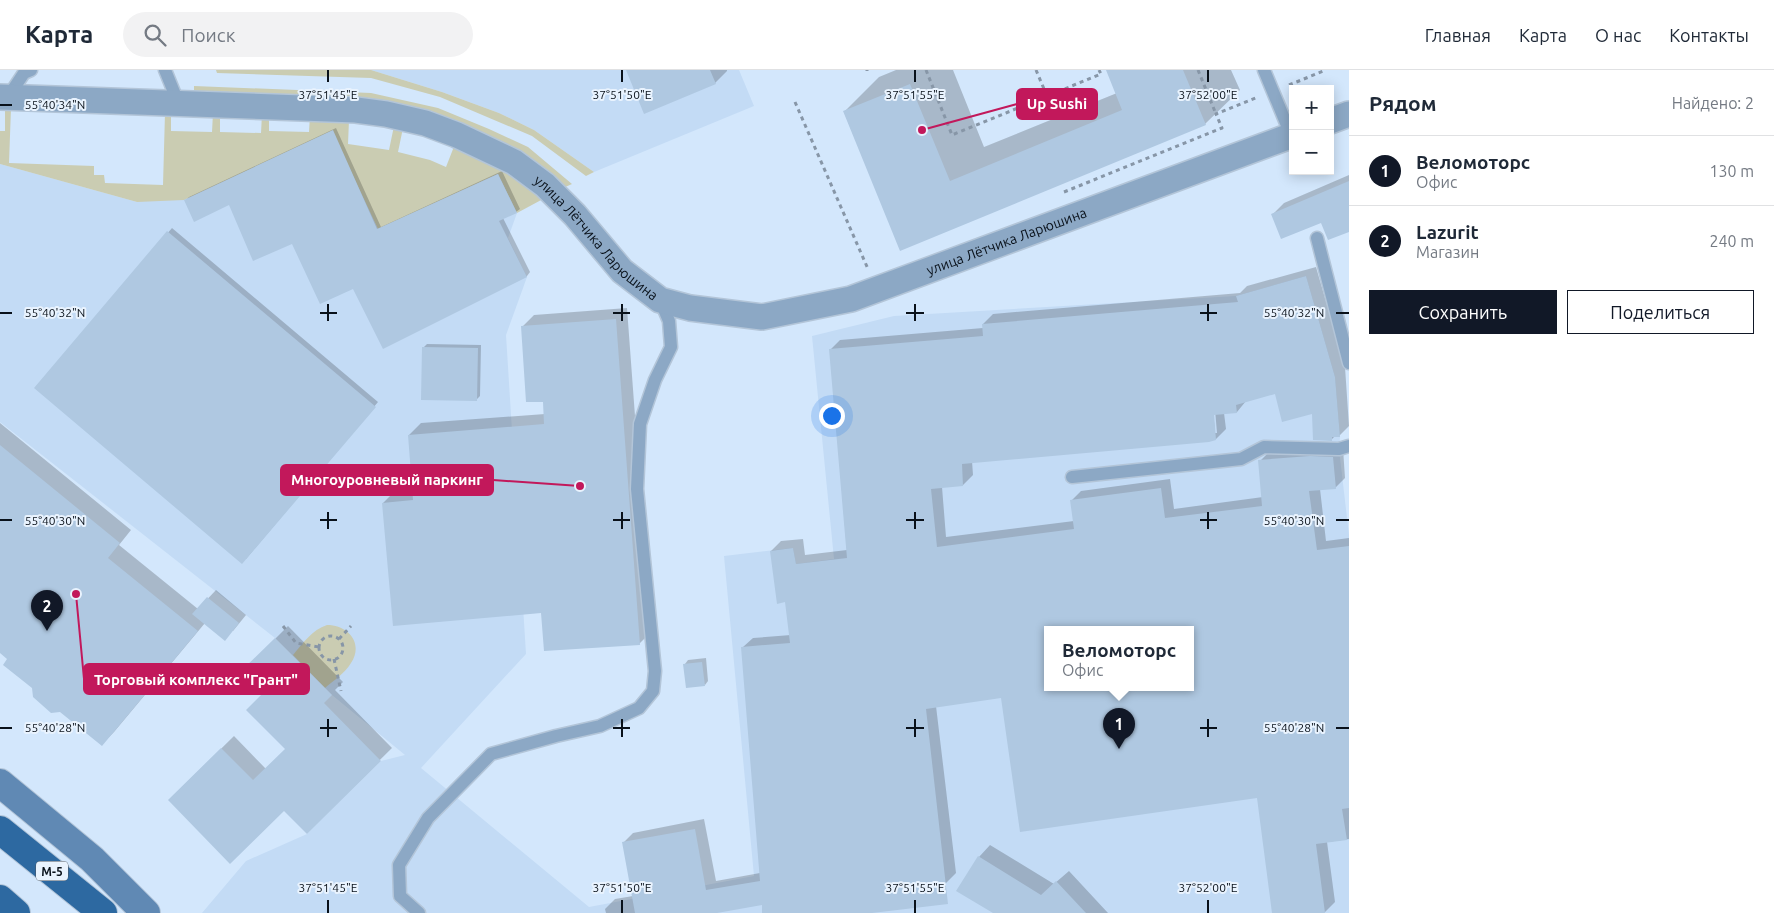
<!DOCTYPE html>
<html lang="ru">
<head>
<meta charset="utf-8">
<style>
	body { margin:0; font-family:Ubuntu,sans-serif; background:#f2f2f3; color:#1f2937 }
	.controls { position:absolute; right:15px; top:15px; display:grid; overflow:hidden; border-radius:0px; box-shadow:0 2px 12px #0003 }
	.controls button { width:45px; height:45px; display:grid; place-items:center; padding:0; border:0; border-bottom:1px solid #e0e1e3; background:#fff; color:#1f2937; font:25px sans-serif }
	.you { position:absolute; left:831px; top:345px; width:18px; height:18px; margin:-12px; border:4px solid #fff; border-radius:50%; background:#1a73e8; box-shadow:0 0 0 8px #1a73e833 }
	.badge { display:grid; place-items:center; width:32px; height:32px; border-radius:50%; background:#111827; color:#fff; font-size:16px; font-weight:700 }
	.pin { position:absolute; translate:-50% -41px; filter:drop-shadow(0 1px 2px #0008) }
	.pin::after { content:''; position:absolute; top:26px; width:18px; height:15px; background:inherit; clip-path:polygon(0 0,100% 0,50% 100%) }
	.popup { position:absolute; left:1044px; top:556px; width:150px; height:65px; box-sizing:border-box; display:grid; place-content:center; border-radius:0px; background:#fff; filter:drop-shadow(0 1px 4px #0005); font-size:16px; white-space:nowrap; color:#747a83 }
	.popup b { font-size:19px; color:#1f2937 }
	.popup::after { content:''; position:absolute; left:50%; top:100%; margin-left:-10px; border:10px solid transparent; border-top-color:#fff }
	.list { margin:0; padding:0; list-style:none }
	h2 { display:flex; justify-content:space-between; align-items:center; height:65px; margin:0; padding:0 20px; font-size:21px }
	h2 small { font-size:16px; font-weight:400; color:#747a83 }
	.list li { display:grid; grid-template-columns:32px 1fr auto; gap:15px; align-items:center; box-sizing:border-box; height:70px; padding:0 20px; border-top:1px solid #e0e1e3 }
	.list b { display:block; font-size:19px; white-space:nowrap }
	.list p { margin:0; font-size:16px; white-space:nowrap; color:#747a83 }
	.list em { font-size:16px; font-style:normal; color:#747a83 }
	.actions { display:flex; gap:10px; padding:15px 20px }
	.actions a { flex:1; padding:11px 0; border:1px solid #111827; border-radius:0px; text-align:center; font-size:18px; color:#111827 }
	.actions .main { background:#111827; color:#fff }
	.icon { flex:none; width:28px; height:28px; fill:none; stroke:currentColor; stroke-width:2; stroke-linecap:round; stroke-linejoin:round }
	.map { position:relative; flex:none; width:1349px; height:843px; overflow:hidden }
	header { display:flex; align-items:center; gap:30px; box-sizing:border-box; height:70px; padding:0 25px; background:#fff; border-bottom:1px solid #e0e1e3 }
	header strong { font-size:24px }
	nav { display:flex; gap:28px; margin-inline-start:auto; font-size:18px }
	.search { width:350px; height:45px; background:#f2f2f3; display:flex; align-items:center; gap:12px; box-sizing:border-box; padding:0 18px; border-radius:28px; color:#747a83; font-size:19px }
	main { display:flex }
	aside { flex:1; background:#fff }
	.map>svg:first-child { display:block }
	.built { fill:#c3dbf5; fill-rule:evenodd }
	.green { fill:#caccb2 }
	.shadow { fill:#0003; fill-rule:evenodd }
	.building { fill:#afc8e1; fill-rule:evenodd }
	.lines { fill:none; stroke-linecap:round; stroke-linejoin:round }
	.service-casing { stroke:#b3c5d8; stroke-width:15 }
	.minor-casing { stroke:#b3c5d8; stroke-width:28 }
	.secondary-casing { stroke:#b3c5d8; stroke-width:30 }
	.trunk-casing { stroke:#b3c5d8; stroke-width:30 }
	.path { stroke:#8796a7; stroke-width:3; stroke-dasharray:4 4; stroke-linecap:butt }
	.service { stroke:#8ca8c5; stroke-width:12 }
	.minor { stroke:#8ca8c5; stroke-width:25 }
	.secondary { stroke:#6089b4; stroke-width:28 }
	.trunk { stroke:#2d69a1; stroke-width:28 }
	.ticks { fill:none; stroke:#09111a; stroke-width:2 }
	.labels { text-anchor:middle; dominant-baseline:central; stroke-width:4; stroke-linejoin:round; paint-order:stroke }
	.shield { fill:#e9f3fe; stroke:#4c555e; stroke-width:1 }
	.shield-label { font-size:12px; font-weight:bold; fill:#09111a }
	.street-label { font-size:14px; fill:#09111a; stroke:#e9f3fe }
	.ticks-label { font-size:12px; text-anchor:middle; fill:#09111a; stroke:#e9f3fe; stroke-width:4; stroke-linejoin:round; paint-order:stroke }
	.leader { fill:none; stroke:#c2185b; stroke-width:2 }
	.callout-dot { fill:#c2185b; stroke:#e9f3fe; stroke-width:2 }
	.callout { fill:#c2185b; stroke:#c2185b; stroke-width:2 }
	.callout-label { font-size:15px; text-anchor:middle; font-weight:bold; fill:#fff }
</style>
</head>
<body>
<header>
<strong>Карта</strong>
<div class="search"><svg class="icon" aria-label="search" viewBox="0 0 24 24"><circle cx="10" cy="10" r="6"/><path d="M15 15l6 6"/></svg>Поиск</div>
<nav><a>Главная</a><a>Карта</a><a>О нас</a><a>Контакты</a></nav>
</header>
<main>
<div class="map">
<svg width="1349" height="843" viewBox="0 0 1349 843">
	<rect width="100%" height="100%" fill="#d3e7fc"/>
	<path class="built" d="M365,0h374l15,36 -160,66 -60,-42 -35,-17 -57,-21 -71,-22z
		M333,60l45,99 120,-55 19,39 -9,25 19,39 -21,58 20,319 -105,114 168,139 165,-31 -30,-320 69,-8 3,16 38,-5 -22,-223 82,-20 342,-20 70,-20 29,101 5,60 -1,12 10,86v378h-1147l44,-52 61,-27 74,-73 24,-6 -73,-60 -57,-57 -275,-216v-258l137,38zM1048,560h142v58h-142z"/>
	<path class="green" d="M216,0h155l71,22 57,21 35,17 60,42 -8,4 -54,-40 -92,-39 -69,-19 -154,-5z
		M194,16l177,7 67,15 51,21 39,18 44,37 -9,4 -61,-44 -308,-51z
		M5,38h6l-2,55 85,3v9h10l1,8 58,2 2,-72 6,-1v19l41,1 1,-19h7v19l41,1 1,-19h7v17l40,1 1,-17 39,5 -1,24 41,6 5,-24 9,2 -5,24 32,8 16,7 9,-23 48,23 40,32 -26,14 -19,-39 -120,55 -46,-98 -148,69 -47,2 -137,-38v-33h5z
		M327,555c21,0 37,18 24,38 -6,10 -18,18 -26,25l-32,-33c10,-12 19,-25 34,-30z"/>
	<path class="shadow" d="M627,0h100v1l-12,12z
		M896,0h57l31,77 133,-54 -10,-23h124l9,20 -35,34 -304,125 -57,-137 35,-35z
		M336,58l45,99 121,-56 18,38 -4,3 -13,6 27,54 -3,4 -143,71 -30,-60 -61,-44 -63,-40 -45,-2 4,-4z
		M1349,105v56l-27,-10 -49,-7 11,-11z
		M172,158l206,174 -132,157 -211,-171z
		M1316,197l29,100 4,59 -10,10h-4l-3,3 -19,-26 -38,-21 -29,9 -9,11 -13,1 2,16 -10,10 -244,22 1,14 -10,10 -21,2 4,50 128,-16 -3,-20 10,-10 89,-12 4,30 89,-12 -3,-36 10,-10 73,-3 2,30 -10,10 -15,1 6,52 23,-3v301l-22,3 8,60 -10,10 -51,1 -16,-116 -255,-100 -67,9 20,167 -10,10 -59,-37 -26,67h-98l6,-11 -60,11h-103l-1,-4 10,-10 18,-3 -10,-53 10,-10 71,-14 12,62 44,-8 -17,-226 10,-9 38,-3 -4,-34 -16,-50 10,-10 22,-2 2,16 42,-5 -17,-200 10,-10 143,-12v-4l10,-10 247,-21 7,-7zM1213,339h2l2,24h-2zM1048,560h142v58h-142z
		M627,238l24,324 -12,12 -96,-33 -160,-108 12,-12 18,-1 -4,-55 12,-12 124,-9 -1,-13 -22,-74 12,-12z
		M427,274l54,1 -1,51 -3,3 -54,-51z
		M0,353l131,107 -12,15 79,64 18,-19 30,25 -13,16 -28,-8 -91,109 -12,12 -69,-57 -24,-28 -9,-7z
		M288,556l55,56 -8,8 57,58 -85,84 -23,-23 -115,-9 65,-64 32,33 20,-20 -21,-56 -22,-22z
		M706,588l2,23 -3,4 -20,-21 3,-4z
		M990,775l64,39 15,-13 39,42h-113l-16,-56z"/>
	<path class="building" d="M626,0h84l6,14 -72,30z
		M1106,0h77l23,55 -306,126 -57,-140 67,-27 40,97 172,-71z
		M333,60l44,99 121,-55 19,39 -18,8 28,56 -144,72 -30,-60 -33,15 -28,-60 -39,17 -24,-56 -35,17 -10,-22z
		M1349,111v51l-21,8 -7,-17 -40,16 -10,-25z
		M167,161l209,176 -134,157 -208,-176z
		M1306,206l29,101 5,60h-8v4l-19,-1 -1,-26 -30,8 -7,-28 -39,11 1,8 -23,2 2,25 -7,2 -247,22 1,22 -32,3 6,58 137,-18 -4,-29 91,-12 4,30 97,-12 -4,-46 52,-4 23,1 3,32 -27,2 8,59 32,-4v262l-7,1 5,31 -31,4 9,69h-53l-15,-115 -237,34 -19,-134 -75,11 22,195 -76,9h-110v-8l-45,8h-82l-13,-71 73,-13 11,61 54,-9 -19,-234 49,-4 -5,-41 -8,2 -7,-53 23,-3 3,16 51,-6 -18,-209 154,-13 -1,-12 256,-22 -2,-6zM1190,557v61h-142v-58h117z
		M616,249l24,326 -96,6 -3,-38 -148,13 -11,-123 31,-3 -5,-65 136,-11 -1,-22h-17l-5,-76z
		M422,277l56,1 -1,53 -56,-1z
		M0,375l120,98 -12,15 90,73 -96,115 -42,-34 -9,1 -18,-16 -1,-9 -29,-23 4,-6 -7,-6z
		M207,527l32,26 -14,18 -33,-27z
		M275,568l57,57 -8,8 57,58 -74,73 -23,-23 -54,53 -62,-64 53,-52 32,32 32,-31 -39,-39 17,-17 -22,-22z
		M702,592l3,24 -19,2 -3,-24z
		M978,786l63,39 15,-14 30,32h-93l-37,-22z"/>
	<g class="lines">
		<defs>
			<path id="service" d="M165,0l13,32
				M1264,0l27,65
				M8,27l16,-24 7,-3
				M1317,168l32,125
				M1072,407l169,-18 23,-12 75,2 10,-3
				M419,843l-19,-17 -1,-31 29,-47 63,-64 65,-18 44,-10 39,-18 14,-17 2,-20 -18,-182 3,-65 15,-44 16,-33 -2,-26 -9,-21"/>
			<g id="minor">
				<path id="s1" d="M0,27l356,13 30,4 39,9 32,12 57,27 31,23 30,30 47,56 38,29 30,8 72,9 89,-18 442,-164"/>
				<path d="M1330,51l19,-7"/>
			</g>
			<path id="secondary" d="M0,713l92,76 54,54"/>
			<path id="trunk" d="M0,760l103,83
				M0,829l16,14"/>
		</defs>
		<use href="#service" class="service-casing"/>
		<use href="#minor" class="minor-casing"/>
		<use href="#secondary" class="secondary-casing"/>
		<use href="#trunk" class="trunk-casing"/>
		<path class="path" d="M867,0v1
			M926,0l26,65 149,-61 -2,-4
			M1036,0l11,26
			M1198,0l18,44
			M1289,15l37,-15
			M795,32l73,167
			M1064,122l158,-64 -6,-14 42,-17
			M283,556l13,17 23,4
			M319 578a12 12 0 1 1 24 0a12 12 0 1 1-24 0Z
			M339,569l12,-13
			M334,589l7,32"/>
		<use href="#service" class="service"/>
		<use href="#minor" class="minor"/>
		<use href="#secondary" class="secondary"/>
		<use href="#trunk" class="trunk"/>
	</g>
	<path class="ticks" d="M328,0v12M622,0v12M915,0v12M1208,0v12M0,35h12M328,234v17M622,234v17M915,234v17M1208,234v17M0,243h12M320,243h17M613,243h17M906,243h18M1200,243h17M1336,243h13M328,442v17M622,442v17M915,442v17M1208,442v17M0,450h12M320,450h17M613,450h17M906,450h18M1200,450h17M1336,450h13M328,649v18M622,649v18M915,649v18M1208,649v18M0,658h12M320,658h17M613,658h17M906,658h18M1200,658h17M1336,658h13M328,830v13M622,830v13M915,830v13M1208,830v13"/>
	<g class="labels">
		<rect class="shield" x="36" y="791.5" width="32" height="19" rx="4"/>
		<g class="shield-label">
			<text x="52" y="801">М-5</text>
		</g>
		<g class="street-label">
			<text stroke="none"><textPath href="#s1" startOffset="636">улица Лётчика Ларюшина</textPath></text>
			<text stroke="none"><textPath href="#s1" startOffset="1086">улица Лётчика Ларюшина</textPath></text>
		</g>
	</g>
	<g class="ticks-label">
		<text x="328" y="29">37°51'45"E</text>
		<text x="622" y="29">37°51'50"E</text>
		<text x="915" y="29">37°51'55"E</text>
		<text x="1208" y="29">37°52'00"E</text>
		<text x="55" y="39">55°40'34"N</text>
		<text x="55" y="247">55°40'32"N</text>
		<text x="1294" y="247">55°40'32"N</text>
		<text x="55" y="455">55°40'30"N</text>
		<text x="1294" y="455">55°40'30"N</text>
		<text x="55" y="662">55°40'28"N</text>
		<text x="1294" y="662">55°40'28"N</text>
		<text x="328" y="822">37°51'45"E</text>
		<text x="622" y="822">37°51'50"E</text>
		<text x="915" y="822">37°51'55"E</text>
		<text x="1208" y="822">37°52'00"E</text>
	</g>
	<path class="leader" d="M922 60L1017 34M580 416L493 410M76 524L84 609"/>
	<g class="callout-dot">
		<circle cx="922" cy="60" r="5"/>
		<circle cx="580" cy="416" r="5"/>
		<circle cx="76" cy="524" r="5"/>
	</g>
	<g class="callout">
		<rect x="1017" y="19" width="80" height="30" rx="5"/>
		<rect x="281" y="395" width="212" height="30" rx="5"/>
		<rect x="84" y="594" width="225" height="30" rx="5"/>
	</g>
	<g class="callout-label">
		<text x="1057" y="39">Up Sushi</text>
		<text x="387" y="415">Многоуровневый паркинг</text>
		<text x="196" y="615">Торговый комплекс "Грант"</text>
	</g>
</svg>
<div class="controls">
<button>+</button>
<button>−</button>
</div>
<div class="you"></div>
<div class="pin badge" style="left:1119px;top:679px">1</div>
<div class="popup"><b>Веломоторс</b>Офис</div>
<div class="pin badge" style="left:47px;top:561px">2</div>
</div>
<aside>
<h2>Рядом<small>Найдено: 2</small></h2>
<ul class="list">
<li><span class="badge">1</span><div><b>Веломоторс</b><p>Офис</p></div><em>130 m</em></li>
<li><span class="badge">2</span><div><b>Lazurit</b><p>Магазин</p></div><em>240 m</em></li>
</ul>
<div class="actions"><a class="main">Сохранить</a><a>Поделиться</a></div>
</aside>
</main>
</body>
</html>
